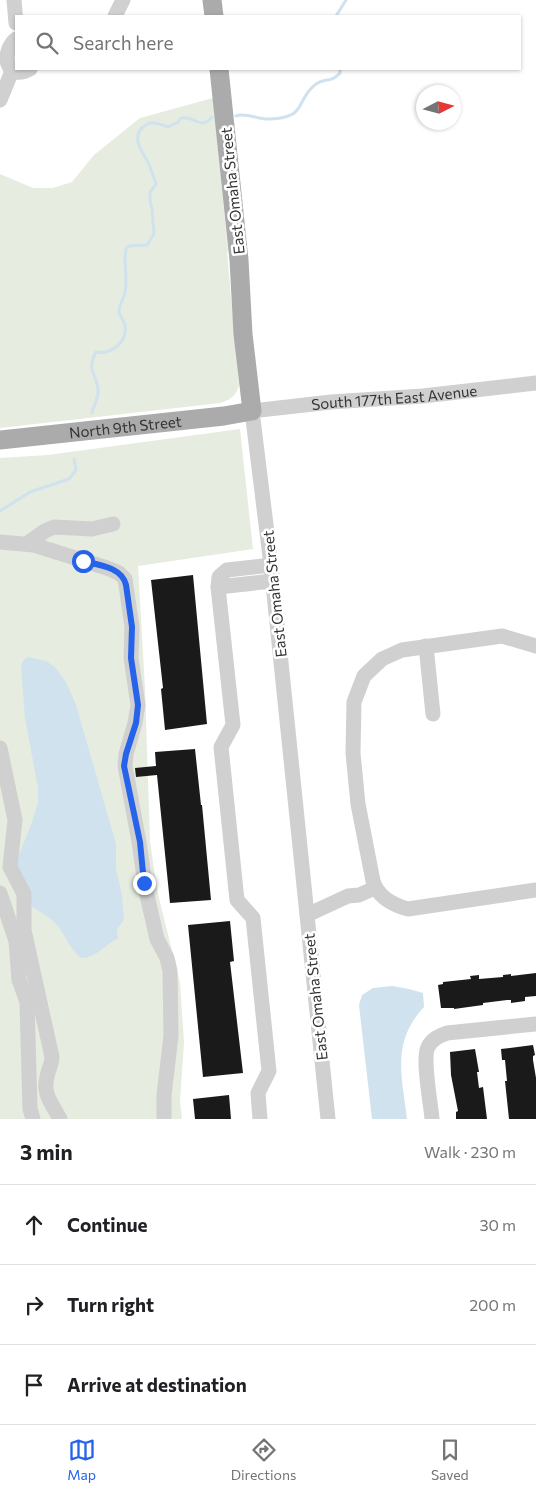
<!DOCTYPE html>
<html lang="en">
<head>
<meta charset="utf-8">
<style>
	body { margin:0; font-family:Commissioner,sans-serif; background:#f6f6f6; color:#202124 }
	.compass { position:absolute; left:416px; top:85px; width:45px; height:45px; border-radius:50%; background:#fff; box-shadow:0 1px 4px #0004; rotate:84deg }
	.stop { position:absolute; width:15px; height:15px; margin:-11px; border:4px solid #2563eb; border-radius:50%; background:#fff }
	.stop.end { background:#2563eb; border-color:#fff; box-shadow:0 1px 5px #0008 }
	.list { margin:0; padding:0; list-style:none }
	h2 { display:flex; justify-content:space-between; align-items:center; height:65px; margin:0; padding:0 20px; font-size:21px }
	h2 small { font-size:16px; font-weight:400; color:#757577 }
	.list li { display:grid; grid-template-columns:32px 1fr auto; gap:15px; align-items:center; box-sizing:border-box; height:80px; padding:0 20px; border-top:1px solid #e0e0e0 }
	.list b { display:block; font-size:19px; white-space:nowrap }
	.list em { font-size:16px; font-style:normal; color:#757577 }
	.icon { flex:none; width:28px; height:28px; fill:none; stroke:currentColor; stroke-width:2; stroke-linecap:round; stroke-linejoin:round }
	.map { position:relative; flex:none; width:536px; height:1119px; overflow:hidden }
	.search { position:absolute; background:#fff; box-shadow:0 1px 4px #0004; left:15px; right:15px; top:15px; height:55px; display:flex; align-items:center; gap:12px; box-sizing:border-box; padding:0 18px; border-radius:0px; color:#757577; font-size:19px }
	.sheet { height:305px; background:#fff }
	nav { display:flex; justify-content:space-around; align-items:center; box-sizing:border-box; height:70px; border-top:1px solid #e0e0e0; background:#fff; font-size:14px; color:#757577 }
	nav a { display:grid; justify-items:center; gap:2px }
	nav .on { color:#2563eb }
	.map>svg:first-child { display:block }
	.green { fill:#e6ecdf }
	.water { fill:#cfe2ee }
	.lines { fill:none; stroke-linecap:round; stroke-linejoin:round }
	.stream { stroke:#cfe2ee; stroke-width:3 }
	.building { fill:#1a1a1a }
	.minor { stroke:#d0d0d0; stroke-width:15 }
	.major { stroke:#ababab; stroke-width:19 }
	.route { stroke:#2563eb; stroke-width:6 }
	.labels { text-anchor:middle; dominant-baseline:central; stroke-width:5; stroke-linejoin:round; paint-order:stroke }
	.street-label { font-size:15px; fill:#333; stroke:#fff }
</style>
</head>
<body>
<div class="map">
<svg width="536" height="1119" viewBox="0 0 536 1119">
	<rect width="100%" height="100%" fill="#fff"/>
	<path class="green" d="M213,98l15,153 -1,1 12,133c-3,11 -9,15 -19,18l-220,25v-254l33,14h20l19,-6 22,-27 46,-37z
		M240,429l13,120 -115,17 7,123 5,152 7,49 23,93 4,59 -4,59 2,18h-182v-661l48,-3z"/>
	<path class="water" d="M28,657l18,4 9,6 11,15 10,23 40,139v25l6,26 2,25 -7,9 1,9c-13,7 -22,20 -37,20 -11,-9 -15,-21 -23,-32 -8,-9 -19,-15 -29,-21l-13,-43 15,-37 7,-22v-15l-13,-70 -4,-52 2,-5z
		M392,986l17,3 14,4 1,14c-33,35 -22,69 -17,112h-35l-13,-114 3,-10 11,-7z"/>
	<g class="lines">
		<path class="stream" d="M336,16l10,-16
			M236,116c10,-4 23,4 34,3 39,-2 24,-18 46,-35 8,-6 15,-1 24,-11v-4
			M92,413c1,-6 7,-16 6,-23 -1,-15 -12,-20 -2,-38 15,3 32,-10 29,-27 -1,-5 -6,-9 -6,-14 0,-6 5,-13 6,-19 3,-14 -2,-29 1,-43l3,-3 18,-1 7,-11 -2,-24 -2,-11v-7l6,-8c-2,-7 -5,-15 -8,-22 -6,-10 -17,-25 -5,-35 9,-8 15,-3 25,0l10,-5 3,-4c17,-2 18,13 31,-1
			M0,511l30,-19 39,-13 7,-9 -2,-11"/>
	</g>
	<path class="building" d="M193,575l14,149 -42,6 -4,-41 2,-1 -12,-108z
		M195,749l6,56h1l9,95 -41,3 -13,-128 -21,2 -1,-9 21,-2 -1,-14z
		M230,921l4,40 -4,1 13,111 -40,4 -15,-152z
		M536,973v23l-11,1v4l-14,2v-3h-4l-24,3v2l-29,4v-1h-13l-3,-23 5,-1v-2l28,-3 -1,-3 9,-1v4l24,-2v-2l8,-1v2z
		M533,1045l2,10 -2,1v4l3,18v41h-27l-4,-38h2l-2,-21h-3l-1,-11z
		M475,1049l4,23h-2l2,16 4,-1 4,32h-31v-7l2,-1 -7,-36 -1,-23z
		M229,1095l2,24h-36l-2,-20z"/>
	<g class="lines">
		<g class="minor">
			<path d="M14,0l2,23"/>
			<path d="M115,16l8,-16"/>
			<path d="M16,39c-16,14 -10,43 14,30"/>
			<path d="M0,100l12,-29"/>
			<path d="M0,542l34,3 73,23 12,5 6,6 7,48 -1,31 7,47 -3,18 -9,31 -1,12 14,76 7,49 11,48 10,19 3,13 1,65 -7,59v24"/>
			<path d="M28,543l17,-12 9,-4 38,2 21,-5"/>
			<path d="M218,587l55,-6"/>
			<path d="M426,646l7,68"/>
			<path d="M536,646l-34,-10 -100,14 -20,9 -18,17 -10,26 -1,51 5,51 15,77c5,16 20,24 35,28l128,-19"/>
			<path d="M0,748l15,72 -5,47 14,27v36l28,127c0,7 -4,13 -5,20 -5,17 6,28 13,42"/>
			<path d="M0,893l16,48 3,39 8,22 3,107 3,10"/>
			<path d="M307,915l41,-19 11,-1 16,-7"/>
			<path d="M260,1119l-2,-26 11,-22 -16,-153 -16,-18 -16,-153 12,-22 -15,-138 1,-10 8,-7 44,-5"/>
			<path id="s1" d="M328,1119l-57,-554 -19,-154 79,-9 92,-6 113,-13"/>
			<path d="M432,1119c-1,-15 -10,-60 -4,-72 4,-8 11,-11 19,-14l89,-9"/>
		</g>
		<g class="major">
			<path d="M212,0l2,16"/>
			<path id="s2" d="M0,440l224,-24 28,-5 -9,-77 -4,-74 -20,-191"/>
		</g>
	</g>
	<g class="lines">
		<path class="route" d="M83,561c16,4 39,6 43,24l6,42 -1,31 7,47 -2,18 -10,31 -2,12 16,76 4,41"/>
	</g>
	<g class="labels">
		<g class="street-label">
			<text transform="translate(232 191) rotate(-96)">East Omaha Street</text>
			<text stroke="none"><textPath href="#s1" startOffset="855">South 177th East Avenue</textPath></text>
			<text stroke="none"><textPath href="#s2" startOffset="126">North 9th Street</textPath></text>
			<text transform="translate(274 594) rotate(-96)">East Omaha Street</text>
			<text transform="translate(315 997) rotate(-96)">East Omaha Street</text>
		</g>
	</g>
</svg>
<svg class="compass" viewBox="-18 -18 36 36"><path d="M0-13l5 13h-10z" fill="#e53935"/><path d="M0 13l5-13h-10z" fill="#757577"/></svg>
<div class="stop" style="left:83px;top:561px"></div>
<div class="stop end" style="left:144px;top:883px"></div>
<div class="search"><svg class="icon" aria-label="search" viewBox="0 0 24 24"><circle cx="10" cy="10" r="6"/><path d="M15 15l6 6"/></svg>Search here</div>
</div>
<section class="sheet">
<h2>3 min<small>Walk · 230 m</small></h2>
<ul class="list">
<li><svg class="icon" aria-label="ahead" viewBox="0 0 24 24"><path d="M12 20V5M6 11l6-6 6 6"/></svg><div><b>Continue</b></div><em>30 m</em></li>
<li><svg class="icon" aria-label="right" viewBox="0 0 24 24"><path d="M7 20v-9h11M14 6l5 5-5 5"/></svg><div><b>Turn right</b></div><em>200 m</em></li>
<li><svg class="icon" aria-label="arrive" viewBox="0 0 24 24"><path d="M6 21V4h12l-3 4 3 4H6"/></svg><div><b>Arrive at destination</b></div></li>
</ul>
</section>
<nav>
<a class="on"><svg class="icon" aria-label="map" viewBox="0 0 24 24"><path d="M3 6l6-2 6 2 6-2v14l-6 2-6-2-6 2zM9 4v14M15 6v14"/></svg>Map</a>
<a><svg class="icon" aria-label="directions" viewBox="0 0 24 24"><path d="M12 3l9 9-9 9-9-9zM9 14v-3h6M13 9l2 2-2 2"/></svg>Directions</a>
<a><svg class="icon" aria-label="saved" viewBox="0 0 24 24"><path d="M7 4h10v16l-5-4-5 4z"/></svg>Saved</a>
</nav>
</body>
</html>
